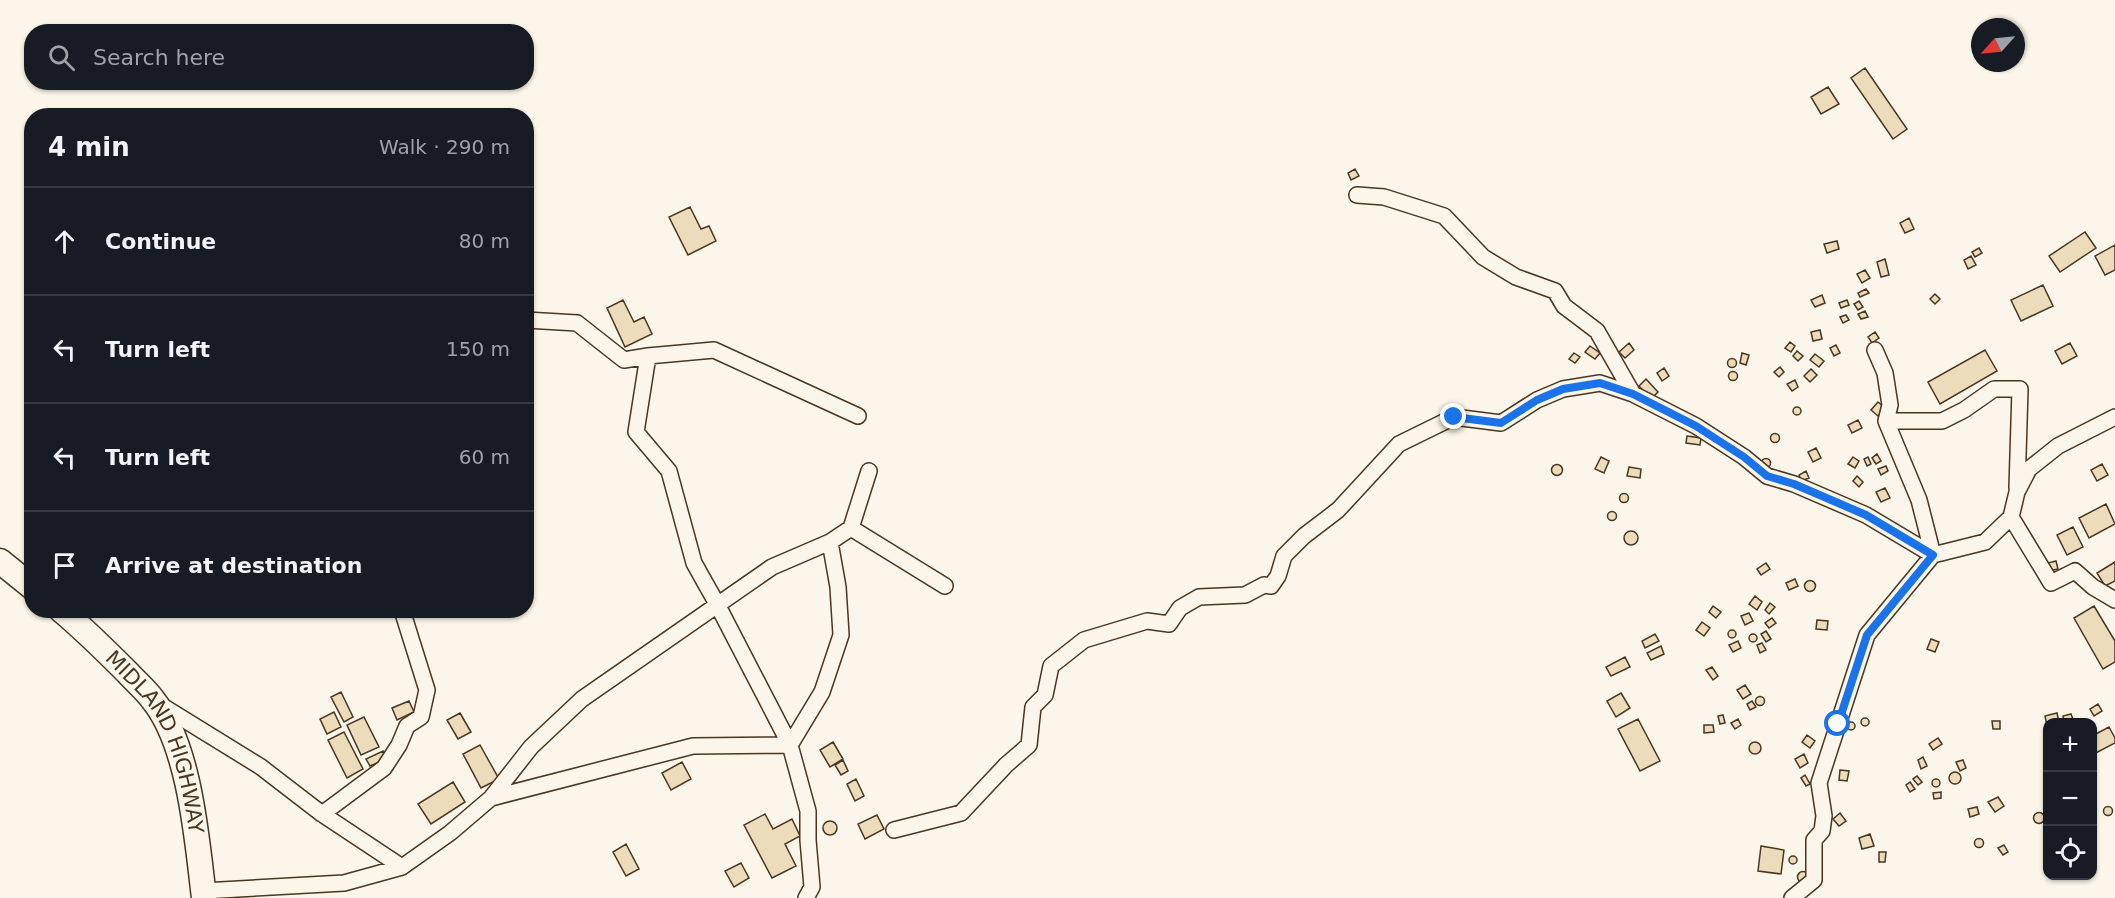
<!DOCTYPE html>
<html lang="en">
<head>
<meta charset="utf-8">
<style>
	body { margin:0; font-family:"DejaVu Sans",sans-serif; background:#242831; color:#f1f3f6 }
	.controls { position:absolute; right:18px; bottom:18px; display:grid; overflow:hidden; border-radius:12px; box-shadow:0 2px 4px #0004 }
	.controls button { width:54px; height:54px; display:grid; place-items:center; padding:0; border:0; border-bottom:2px solid #363941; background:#171b24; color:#f1f3f6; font:30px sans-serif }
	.compass { position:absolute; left:1971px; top:18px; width:54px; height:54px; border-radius:50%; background:#171b24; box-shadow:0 2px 4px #0004; rotate:243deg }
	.stop { position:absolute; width:18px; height:18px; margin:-14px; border:4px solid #1a73e8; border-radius:50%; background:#fff }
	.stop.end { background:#1a73e8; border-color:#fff; box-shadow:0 2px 6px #0008 }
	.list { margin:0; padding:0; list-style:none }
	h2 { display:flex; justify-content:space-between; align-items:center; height:78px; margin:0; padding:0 24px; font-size:26px }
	h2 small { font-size:20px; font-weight:400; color:#9ea1a6 }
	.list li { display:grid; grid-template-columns:39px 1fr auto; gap:18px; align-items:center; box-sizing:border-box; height:108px; padding:0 24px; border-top:2px solid #363941 }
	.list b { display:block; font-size:22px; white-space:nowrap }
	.list em { font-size:20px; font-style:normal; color:#9ea1a6 }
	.icon { flex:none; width:33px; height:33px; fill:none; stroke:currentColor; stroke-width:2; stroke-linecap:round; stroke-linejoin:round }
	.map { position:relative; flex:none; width:2115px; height:898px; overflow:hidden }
	.search { position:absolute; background:#171b24; box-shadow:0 2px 4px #0004; left:24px; top:24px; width:510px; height:66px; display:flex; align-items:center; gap:15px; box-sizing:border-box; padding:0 21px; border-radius:24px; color:#9ea1a6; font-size:22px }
	.panel { position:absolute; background:#171b24; box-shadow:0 2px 4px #0004; left:24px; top:108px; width:510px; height:510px; border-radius:24px }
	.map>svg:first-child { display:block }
	.building { fill:#ecdcbc; stroke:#4a3520; stroke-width:1.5 }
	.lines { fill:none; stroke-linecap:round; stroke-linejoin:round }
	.minor-casing { stroke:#4a3520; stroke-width:18 }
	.primary-casing { stroke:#4a3520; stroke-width:27 }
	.minor { stroke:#fbf6e9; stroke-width:15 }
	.primary { stroke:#fbf6e9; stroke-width:24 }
	.route { stroke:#1a73e8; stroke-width:8 }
	.labels { text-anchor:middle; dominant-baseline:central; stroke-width:4.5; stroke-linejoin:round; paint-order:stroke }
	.street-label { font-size:21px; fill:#4a3520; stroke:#fbf6e9 }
</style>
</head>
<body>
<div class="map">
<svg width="2115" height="898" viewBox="0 0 2115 898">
	<rect width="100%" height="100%" fill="#fbf6e9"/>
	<path class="building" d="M1865,68l42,61 -14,10 -42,-61z
		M1828,87l11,17 -18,10 -10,-17z
		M1355,169l4,7 -8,4 -3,-7z
		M690,207l11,22 8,-3 7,15 -28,14 -19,-38z
		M1909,218l5,11 -9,4 -5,-10z
		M2085,232l11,16 -36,24 -11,-16z
		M1837,241l2,8 -12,4 -3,-9z
		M2115,245v25l-10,5 -10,-19z
		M1979,248l3,5 -7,4 -3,-5z
		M1971,256l5,9 -8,4 -4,-9z
		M1885,259l4,16 -8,2 -4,-15z
		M1865,270l5,8 -8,5 -5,-9z
		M2043,285l10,21 -32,15 -10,-21z
		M1866,289l3,4 -9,4 -2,-4z
		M1935,294l5,5 -5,5 -5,-5z
		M1822,295l3,8 -10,4 -4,-7z
		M623,300l11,22 10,-5 8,17 -27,13 -18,-39z
		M1847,300l2,5 -8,3 -2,-5z
		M1859,301l4,6 -5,3 -4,-6z
		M1865,311l3,6 -7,2 -3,-5z
		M1846,315l3,5 -6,3 -3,-6z
		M1820,330l2,9 -9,2 -2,-9z
		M1875,332l4,6 -7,5 -4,-6z
		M1790,342l5,4 -4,6 -6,-4z
		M1629,343l5,7 -9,8 -6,-6z
		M2070,343l7,13 -15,8 -7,-13z
		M1836,345l4,8 -6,3 -4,-8z
		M1590,346l10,7 -5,6 -10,-7z
		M1985,350l12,21 -57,33 -12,-22z
		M1797,351l6,5 -5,5 -5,-5z
		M1574,353l6,4 -5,6 -6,-4z
		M1742,353l7,2 -3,10 -6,-2z
		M1815,354l9,7 -5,6 -9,-7z
		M1727.5 363a4.5 4.5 0 1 1 9 0a4.5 4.5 0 1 1-9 0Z
		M1780,367l4,5 -5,5 -5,-5z
		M1664,368l5,8 -7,5 -5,-8z
		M1811,369l6,6 -7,7 -6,-6z
		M1728.5 376a4.5 4.5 0 1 1 9 0a4.5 4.5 0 1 1-9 0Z
		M1646,379l12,13 -7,7 -12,-13z
		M1795,380l3,7 -6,4 -5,-7z
		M1878,402l7,6 -7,8 -7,-6z
		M1793 411a4 4 0 1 1 8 0a4 4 0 1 1-8 0Z
		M1858,420l4,8 -10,5 -4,-8z
		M1770.5 438a4.5 4.5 0 1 1 9 0a4.5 4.5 0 1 1-9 0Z
		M1687,436l14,2 -1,7 -14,-2z
		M1816,448l5,10 -8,4 -5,-10z
		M1877,454l4,7 -5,3 -4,-6z
		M1601,457l8,4 -5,12 -9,-4z
		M1853,457l6,4 -4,7 -7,-4z
		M1868,457l3,7 -4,2 -3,-7z
		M1761.5 463a4.5 4.5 0 1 1 9 0a4.5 4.5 0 1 1-9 0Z
		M2102,464l6,11 -11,6 -6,-11z
		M1551.5 470a5.5 5.5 0 1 1 11 0a5.5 5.5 0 1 1-11 0Z
		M1886,466l2,5 -7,4 -3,-6z
		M1629,467l12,2 -1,9 -13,-2z
		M1806,471l3,7 -8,3 -2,-6z
		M1857,476l6,6 -4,5 -6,-6z
		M1885,488l5,10 -9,4 -5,-10z
		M1619.5 498a4.5 4.5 0 1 1 9 0a4.5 4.5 0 1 1-9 0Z
		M2106,504l9,20 -26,14 -10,-20z
		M1607.5 516a4.5 4.5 0 1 1 9 0a4.5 4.5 0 1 1-9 0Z
		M2073,527l10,20 -16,8 -10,-20z
		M1624 538a7 7 0 1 1 14 0a7 7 0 1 1-14 0Z
		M2056,561l2,8 -9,2 -1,-8z
		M2115,562v19l-10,5 -8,-13z
		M1766,563l4,6 -9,6 -4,-6z
		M1795,579l3,7 -9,4 -3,-7z
		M1804.5 586a5.5 5.5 0 1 1 11 0a5.5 5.5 0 1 1-11 0Z
		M1755,596l7,6 -5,8 -8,-6z
		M1770,603l5,4 -6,7 -4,-4z
		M1713,606l8,6 -5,6 -7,-6z
		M2094,606l21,35v21l-12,7 -29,-51z
		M1749,613l4,8 -8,4 -4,-9z
		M1772,618l4,5 -7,5 -4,-5z
		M1817,620l11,1 -1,9 -11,-1z
		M1702,622l8,6 -6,8 -8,-6z
		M1728 634a4 4 0 1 1 8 0a4 4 0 1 1-8 0Z
		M1766,631l5,8 -5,3 -5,-8z
		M1749 638a4 4 0 1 1 8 0a4 4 0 1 1-8 0Z
		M1655,634l4,7 -14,7 -3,-7z
		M1931,639l8,3 -4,10 -8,-3z
		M1738,641l3,7 -8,4 -4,-7z
		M1762,643l4,7 -6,3 -3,-8z
		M1661,646l3,8 -13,6 -4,-7z
		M1625,657l5,10 -19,9 -5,-9z
		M1712,667l6,9 -5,4 -7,-10z
		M1745,685l6,9 -8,5 -6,-9z
		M341,692l12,25 -9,5 -13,-25z
		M1621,693l9,15 -14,9 -9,-16z
		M1755.5 701a4.5 4.5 0 1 1 9 0a4.5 4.5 0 1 1-9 0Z
		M409,701l5,11 -17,8 -5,-12z
		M1752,701l4,6 -6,3 -3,-6z
		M2098,704l4,7 -8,5 -4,-7z
		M334,712l7,15 -14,7 -7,-15z
		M460,713l11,19 -13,7 -11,-19z
		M2057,713l2,9h-11l-1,4 -2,-10z
		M2071,714l3,8h-10l-1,-6z
		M1723,715l2,8 -5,1 -2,-8z
		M364,717l15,30 -18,8 -14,-30z
		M1861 722a4 4 0 1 1 8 0a4 4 0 1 1-8 0Z
		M1638,719l22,42 -20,10 -22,-42z
		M1738,719l3,6 -6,4 -4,-6z
		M1992,721h8v8h-7z
		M1847 726a4 4 0 1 1 8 0a4 4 0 1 1-8 0Z
		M1704,725h9l1,7 -10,1z
		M2109,727l6,11v5l-23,12v-19z
		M344,732l19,37 -16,9 -19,-38z
		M1807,735l8,6 -5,7 -8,-6z
		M1938,738l4,6 -9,6 -4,-6z
		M1749 748a6 6 0 1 1 12 0a6 6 0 1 1-12 0Z
		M833,742l10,17 -13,8 -10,-17z
		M480,745l19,34 -18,9 -18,-34z
		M383,751l3,8 -16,7 -4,-7z
		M1804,754l4,9 -8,5 -5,-9z
		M1923,757l4,9 -6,3 -3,-9z
		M843,760l5,11 -7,4 -6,-10z
		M1963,760l3,8 -6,3 -4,-9z
		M682,762l9,17 -20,11 -9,-17z
		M1840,770l9,1 -2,10 -8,-1z
		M1949 778a6 6 0 1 1 12 0a6 6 0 1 1-12 0Z
		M1805,775l5,9 -4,2 -5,-8z
		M1917,776l5,6 -4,3 -5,-6z
		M856,779l8,17 -9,5 -8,-17z
		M1932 783a4 4 0 1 1 8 0a4 4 0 1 1-8 0Z
		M453,782l12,20 -34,22 -13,-20z
		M1910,782l5,7 -5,3 -4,-7z
		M1941,792v6l-7,1 -1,-6z
		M1998,797l6,9 -9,6 -7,-10z
		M2103.5 811a4.5 4.5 0 1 1 9 0a4.5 4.5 0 1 1-9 0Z
		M1977,807l2,7 -9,3 -2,-8z
		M2033.5 818a5.5 5.5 0 1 1 11 0a5.5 5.5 0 1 1-11 0Z
		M1840,813l6,8 -7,5 -6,-7z
		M765,814l8,15 19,-10 8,17 -15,8 11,22 -24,12 -28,-53z
		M877,815l7,14 -19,10 -7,-15z
		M823 828a7 7 0 1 1 14 0a7 7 0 1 1-14 0Z
		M1870,834l4,12 -12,3 -3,-11z
		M1974.5 843a4.5 4.5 0 1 1 9 0a4.5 4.5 0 1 1-9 0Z
		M626,844l13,25 -13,7 -13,-24z
		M2004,845l4,7 -5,3 -5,-7z
		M1761,846l23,4 -3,24 -23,-3z
		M1879,852h7l-1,10h-6z
		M1789 860a4 4 0 1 1 8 0a4 4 0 1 1-8 0Z
		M741,863l8,15 -15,9 -9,-16z
		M1797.5 877a5.5 5.5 0 1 1 11 0a5.5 5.5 0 1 1-11 0Z"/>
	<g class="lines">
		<defs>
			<path id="minor" d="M1357,195l27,2 60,19 39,41 33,20 39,14 9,15 33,25 36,63
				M526,320l51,3 47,37 24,-4 66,-6 144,66
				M1886,421h56l22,-11 30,-21h26l-3,99
				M2011,517l40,66 24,-12 18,16 22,13
				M851,528l94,58
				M159,704l102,63 61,47 80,53
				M491,798l202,-52 97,-1 -73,-141 -23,-41 -25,-92 -33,-39 12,-76
				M322,814l62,-46 15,-23 8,-19 14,-9 6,-27 -25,-80
				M894,830l67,-17 45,-48 23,-20 4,-38 12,-12 6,-29 33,-26 63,-19 22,3 11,-16 19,-11 46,-2 19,-10 7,1 7,-10 6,-20 20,-20 34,-26 61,-66 55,-27 47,6 36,-23 26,-11 37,-6 33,11 63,32 48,31 23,19 27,8 72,31 67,40 -14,-55 -33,-79 4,-16 -5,-32 -10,-23
				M203,891l141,-8 58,-16 48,-34 41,-35 40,-51 51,-48 190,-132 58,-25 21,-14 18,-57
				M806,898l6,-11 -4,-47v-29l-18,-66 32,-53 19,-57 -3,-48 -8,-45
				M1792,898l22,-18v-40l8,-9 2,-15 -5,-33 48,-148 66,-80 52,-13 26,-25 6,-25 12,-23 29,-23 57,-29"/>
			<g id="primary">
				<path d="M0,561l32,26"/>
				<path id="s1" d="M61,610c24,20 45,41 67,63 8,9 18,17 25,27 37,46 44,140 51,198"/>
			</g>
		</defs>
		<use href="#minor" class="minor-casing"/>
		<use href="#primary" class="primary-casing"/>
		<use href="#minor" class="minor"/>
		<use href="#primary" class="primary"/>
	</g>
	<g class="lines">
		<path class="route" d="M1454,417l47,6 36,-23 26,-11 37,-6 33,11 63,32 48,31 23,19 27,8 72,31 67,40 -66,80 -29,89"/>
	</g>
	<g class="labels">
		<g class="street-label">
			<text stroke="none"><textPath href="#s1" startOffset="168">MIDLAND HIGHWAY</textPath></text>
		</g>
	</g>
</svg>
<div class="controls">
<button>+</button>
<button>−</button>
<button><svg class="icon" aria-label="locate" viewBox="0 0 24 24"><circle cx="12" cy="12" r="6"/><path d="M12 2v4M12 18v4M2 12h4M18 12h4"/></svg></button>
</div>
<svg class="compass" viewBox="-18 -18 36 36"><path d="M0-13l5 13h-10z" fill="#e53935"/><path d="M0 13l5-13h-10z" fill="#9ea1a6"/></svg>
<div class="stop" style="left:1838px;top:724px"></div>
<div class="stop end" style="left:1454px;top:417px"></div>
<div class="search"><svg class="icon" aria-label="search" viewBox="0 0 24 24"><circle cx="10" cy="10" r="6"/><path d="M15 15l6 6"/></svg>Search here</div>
<section class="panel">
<h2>4 min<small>Walk · 290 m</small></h2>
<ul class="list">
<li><svg class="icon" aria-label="ahead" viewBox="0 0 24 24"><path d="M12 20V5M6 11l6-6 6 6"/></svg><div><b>Continue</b></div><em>80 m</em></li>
<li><svg class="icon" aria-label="left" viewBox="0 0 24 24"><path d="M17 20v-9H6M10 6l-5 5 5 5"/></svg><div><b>Turn left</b></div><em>150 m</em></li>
<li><svg class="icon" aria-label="left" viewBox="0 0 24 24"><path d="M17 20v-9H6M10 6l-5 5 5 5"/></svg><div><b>Turn left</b></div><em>60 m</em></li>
<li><svg class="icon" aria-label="arrive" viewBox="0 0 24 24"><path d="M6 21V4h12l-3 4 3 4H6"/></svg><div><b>Arrive at destination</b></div></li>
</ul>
</section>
</div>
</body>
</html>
